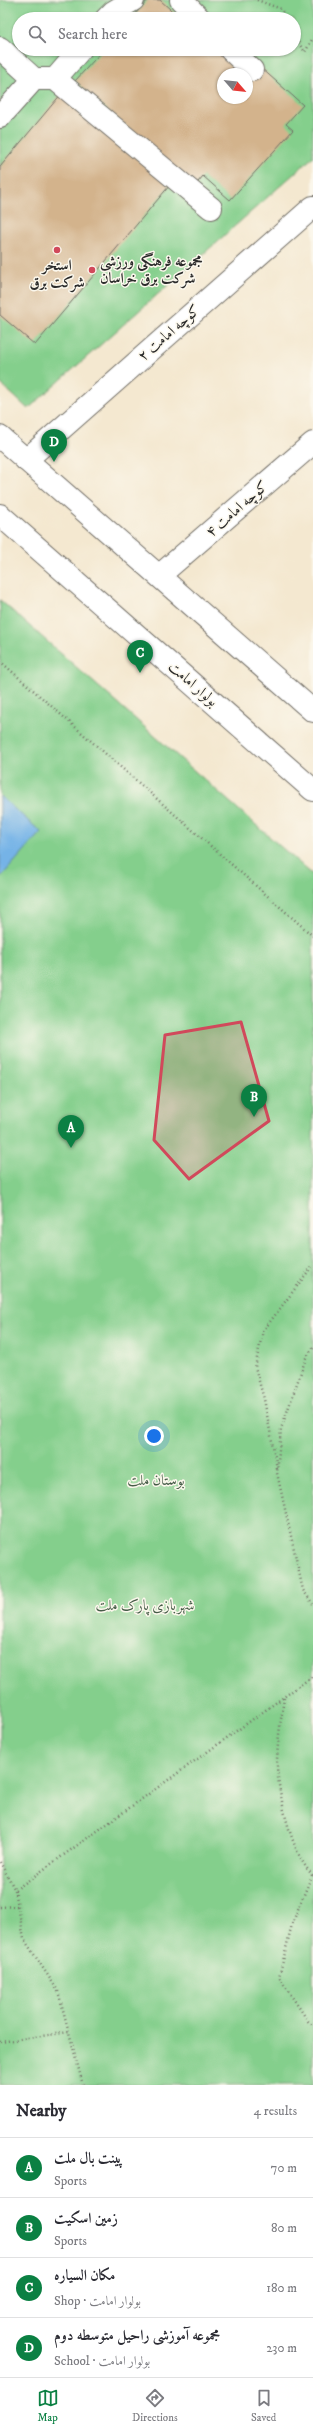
<!DOCTYPE html>
<html lang="en">
<head>
<meta charset="utf-8">
<style>
	body { margin:0; font-family:"IM FELL DW Pica",Amiri,serif; background:#f7f7f7; color:#2b2b33 }
	.compass { position:absolute; left:217px; top:68px; width:36px; height:36px; border-radius:50%; background:#fff; box-shadow:0 1px 3px #0004; rotate:118deg }
	.you { position:absolute; left:154px; top:1436px; width:14px; height:14px; margin:-10px; border:3px solid #fff; border-radius:50%; background:#1a73e8; box-shadow:0 0 0 6px #1a73e833 }
	.badge { display:grid; place-items:center; width:26px; height:26px; border-radius:50%; background:#0b8043; color:#fff; font-size:13px; font-weight:700 }
	.pin { position:absolute; translate:-50% -33px; filter:drop-shadow(0 1px 2px #0008) }
	.pin::after { content:''; position:absolute; top:21px; width:14px; height:12px; background:inherit; clip-path:polygon(0 0,100% 0,50% 100%) }
	.list { margin:0; padding:0; list-style:none }
	h2 { display:flex; justify-content:space-between; align-items:center; height:52px; margin:0; padding:0 16px; font-size:17px }
	h2 small { font-size:13px; font-weight:400; color:#7c7c81 }
	.list li { display:grid; grid-template-columns:26px 1fr auto; gap:12px; align-items:center; box-sizing:border-box; height:60px; padding:0 16px; border-top:1px solid #e1e1e2 }
	.list b { display:block; font-size:15px; white-space:nowrap }
	.list p { margin:0; font-size:13px; white-space:nowrap; color:#7c7c81 }
	.list em { font-size:13px; font-style:normal; color:#7c7c81 }
	.icon { flex:none; width:22px; height:22px; fill:none; stroke:currentColor; stroke-width:2; stroke-linecap:round; stroke-linejoin:round }
	.map { position:relative; flex:none; width:313px; height:2085px; overflow:hidden }
	.search { position:absolute; background:#fff; box-shadow:0 1px 3px #0004; left:12px; right:12px; top:12px; height:44px; display:flex; align-items:center; gap:10px; box-sizing:border-box; padding:0 14px; border-radius:22px; color:#7c7c81; font-size:15px }
	.sheet { height:292px; background:#fff }
	nav { display:flex; justify-content:space-around; align-items:center; box-sizing:border-box; height:56px; border-top:1px solid #e1e1e2; background:#fff; font-size:11px; color:#7c7c81 }
	nav a { display:grid; justify-items:center; gap:2px }
	nav .on { color:#0b8043 }
	.map>svg:first-child { display:block }
	.green { fill:#84cf8c; stroke:#587d5c; fill-rule:evenodd }
	.water { fill:#74b3e7; stroke:#506f89 }
	.building { fill:#d3b38c }
	.lines { fill:none; stroke-linecap:round; stroke-linejoin:round }
	.minor-casing { stroke:#716d65; stroke-width:24 }
	.major-casing { stroke:#716d65; stroke-width:24 }
	.path { stroke:#716d65; stroke-width:2.5; stroke-dasharray:1 3; stroke-linecap:butt }
	.minor { stroke:#fff; stroke-width:22 }
	.major { stroke:#fff; stroke-width:22 }
	.marked { fill:#d1495b; fill-opacity:0.2; stroke:#d1495b; stroke-width:3; stroke-linejoin:round }
	.poi-dot { fill:#d1495b; stroke:#fbf7ec; stroke-width:1.5 }
	.labels { text-anchor:middle; dominant-baseline:central; stroke-width:3; stroke-linejoin:round; paint-order:stroke }
	.poi-label { font-size:15px; font-weight:bold; fill:#2b2b2b; stroke:#fbf7ec; text-anchor:start }
	.street-label { font-size:15px; fill:#2b2b2b; stroke:#fbf7ec }
	.park-label { font-size:15px; fill:#465c48; stroke:#fbf7ec }
</style>
</head>
<body>
<div class="map">
<svg width="313" height="2085" viewBox="0 0 313 2085">
	<rect width="100%" height="100%" fill="#fbf7ec"/>
	<filter id="ink" filterUnits="userSpaceOnUse"><feTurbulence type="fractalNoise" baseFrequency=".025" numOctaves="2"/><feDisplacementMap in="SourceGraphic" scale="8" xChannelSelector="R" yChannelSelector="G"/><feConvolveMatrix kernelMatrix="1 2 1 2 8 2 1 2 1" color-interpolation-filters="sRGB"/></filter>
	<filter id="wash" filterUnits="userSpaceOnUse"><feTurbulence type="fractalNoise" baseFrequency=".012" numOctaves="4" result="noise"/><feDisplacementMap in="SourceGraphic" scale="16" xChannelSelector="R" yChannelSelector="G"/><feGaussianBlur stdDeviation="0.9" result="paint"/><feColorMatrix in="noise" values="0 0 0 0 0 0 0 0 0 0 0 0 0 0 0 0 0 1.4 0 .05"/><feComposite in="paint" operator="in"/></filter>
	<g filter="url(#wash)">
		<rect width="100%" height="100%" fill="#f4e8d0"/>
		<path class="green" d="M0,0h313v157l-285,252 -28,-26zM19,19h275v30h-275zM223,74h24v24h-24z
			M0,600l313,275v1210h-313z"/>
		<path class="water" d="M0,796l41,36 -41,46z"/>
		<g id="blocks">
			<path class="building" d="M148,0h12l21,19h-50z
				M104,49h110l28,25h-19v24h24v-20l13,-11 43,38 -17,19 7,6 -63,70 -27,-24 -10,12 -118,-107z
				M62,93l108,92 -135,160 -35,-30v-148z"/>
		</g>
	</g>
	<g filter="url(#ink)">
		<use href="#blocks" fill-opacity="0" stroke="#716d65" stroke-width="1"/>
		<g class="lines">
			<defs>
				<path id="minor" d="M181,0l19,19
					M106,19l7,-7 20,-12
					M0,48l34,31h21l26,-30
					M230,49l22,21
					M55,79l156,129
					M0,117l34,-38
					M26,460l287,-253
					M160,575l153,-132"/>
				<path id="major" d="M0,437l313,274
					M0,515l313,275"/>
			</defs>
			<use href="#minor" class="minor-casing"/>
			<use href="#major" class="major-casing"/>
			<path class="path" d="M257,0l24,9 5,10
				M294,36l11,16 8,-14
				M272,53l7,-4
				M0,661l313,275
				M313,1348l-7,10 -25,71 -4,44 26,117 10,14
				M277,1468l-13,-69 -9,-32 8,-36 50,-66
				M284,1698c-3,22 -7,45 -7,67 1,28 15,92 36,110
				M0,1862l15,28 298,-214
				M312,1875l-20,49 -13,53 29,44 5,5
				M15,1890l9,49 34,52 25,94
				M0,1907l18,-1
				M0,2042l69,-10"/>
			<use href="#minor" class="minor"/>
			<use href="#major" class="major"/>
		</g>
	</g>
	<path class="marked" d="M241,1022l28,99 -80,58 -35,-39 11,-105z"/>
	<g class="poi-dot">
		<circle cx="57" cy="250" r="4"/>
		<circle cx="92" cy="270" r="4"/>
	</g>
	<g class="labels">
		<g class="poi-label">
			<text x="100" y="261">مجموعه فرهنگی ورزشی<tspan x="100" dy="17">شرکت برق خراسان</tspan></text>
			<text x="57" y="265" text-anchor="middle">استخر<tspan x="57" dy="17">شرکت برق</tspan></text>
		</g>
		<g class="street-label">
			<text transform="translate(169 333) rotate(-41)">کوچه امامت ۲</text>
			<text transform="translate(237 509) rotate(-41)">کوچه امامت ۴</text>
			<text transform="translate(193 684) rotate(41)">بولوار امامت</text>
		</g>
		<g class="park-label">
			<text x="156" y="1480">بوستان ملت</text>
			<text x="145" y="1605">شهربازی پارک ملت</text>
		</g>
	</g>
</svg>
<svg class="compass" viewBox="-18 -18 36 36"><path d="M0-13l5 13h-10z" fill="#e53935"/><path d="M0 13l5-13h-10z" fill="#7c7c81"/></svg>
<div class="you"></div>
<div class="pin badge" style="left:71px;top:1148px">A</div>
<div class="pin badge" style="left:254px;top:1117px">B</div>
<div class="pin badge" style="left:140px;top:673px">C</div>
<div class="pin badge" style="left:54px;top:462px">D</div>
<div class="search"><svg class="icon" aria-label="search" viewBox="0 0 24 24"><circle cx="10" cy="10" r="6"/><path d="M15 15l6 6"/></svg>Search here</div>
</div>
<section class="sheet">
<h2>Nearby<small>4 results</small></h2>
<ul class="list">
<li><span class="badge">A</span><div><b>پینت بال ملت</b><p>Sports</p></div><em>70 m</em></li>
<li><span class="badge">B</span><div><b>زمین اسکیت</b><p>Sports</p></div><em>80 m</em></li>
<li><span class="badge">C</span><div><b>مکان السیاره</b><p>Shop · بولوار امامت</p></div><em>180 m</em></li>
<li><span class="badge">D</span><div><b>مجموعه آموزشی راحیل متوسطه دوم</b><p>School · بولوار امامت</p></div><em>230 m</em></li>
</ul>
</section>
<nav>
<a class="on"><svg class="icon" aria-label="map" viewBox="0 0 24 24"><path d="M3 6l6-2 6 2 6-2v14l-6 2-6-2-6 2zM9 4v14M15 6v14"/></svg>Map</a>
<a><svg class="icon" aria-label="directions" viewBox="0 0 24 24"><path d="M12 3l9 9-9 9-9-9zM9 14v-3h6M13 9l2 2-2 2"/></svg>Directions</a>
<a><svg class="icon" aria-label="saved" viewBox="0 0 24 24"><path d="M7 4h10v16l-5-4-5 4z"/></svg>Saved</a>
</nav>
</body>
</html>
